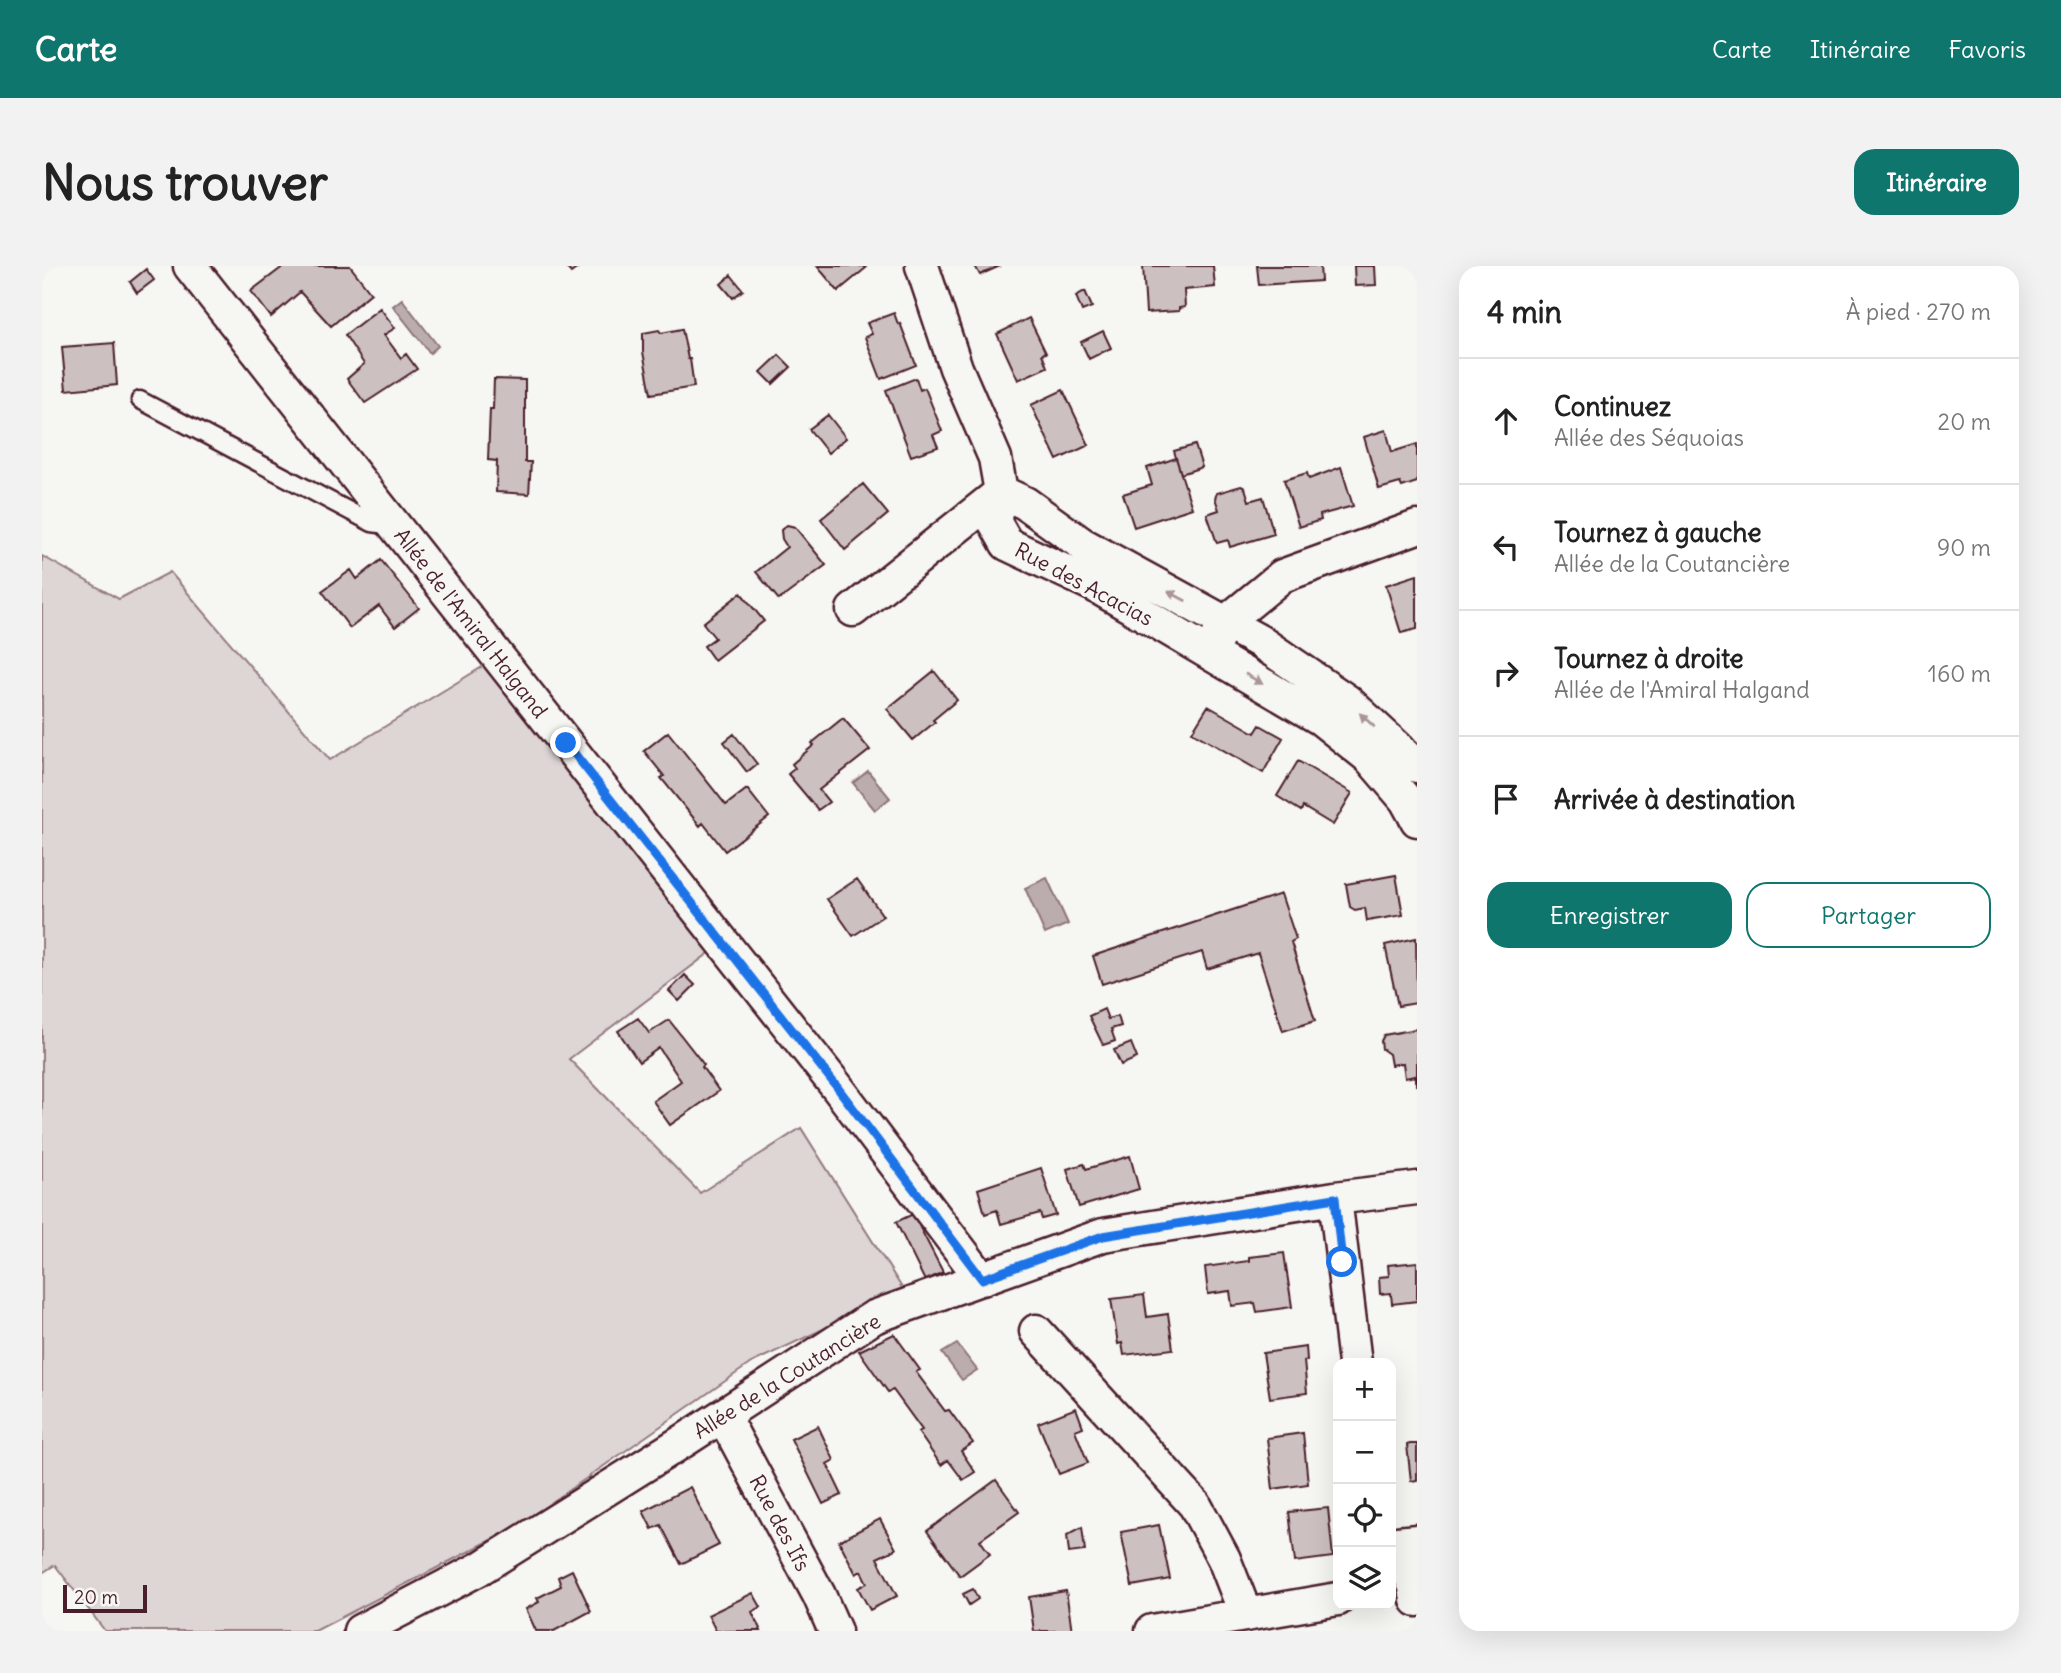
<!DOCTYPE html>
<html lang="fr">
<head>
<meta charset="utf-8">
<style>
	body { margin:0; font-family:Delius,sans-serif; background:#f2f2f2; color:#222 }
	.controls { position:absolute; right:21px; bottom:21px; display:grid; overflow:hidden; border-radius:14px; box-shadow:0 7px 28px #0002 }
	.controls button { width:63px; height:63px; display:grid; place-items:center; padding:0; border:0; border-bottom:2px solid #e0e0e0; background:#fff; color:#222; font:35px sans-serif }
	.scale { position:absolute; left:21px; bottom:18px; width:84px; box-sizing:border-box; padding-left:7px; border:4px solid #4a1f2b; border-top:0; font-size:19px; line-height:24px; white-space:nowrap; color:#4a1f2b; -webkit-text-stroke:5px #f6f6f2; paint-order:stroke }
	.stop { position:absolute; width:21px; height:21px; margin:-16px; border:5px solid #1a73e8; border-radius:50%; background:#fff }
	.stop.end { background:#1a73e8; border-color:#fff; box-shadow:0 2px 7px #0008 }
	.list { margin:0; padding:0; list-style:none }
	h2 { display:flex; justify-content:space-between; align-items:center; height:91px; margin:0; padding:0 28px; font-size:30px }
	h2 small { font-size:23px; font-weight:400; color:#767676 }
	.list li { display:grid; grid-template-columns:46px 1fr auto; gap:21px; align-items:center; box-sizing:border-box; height:126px; padding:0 28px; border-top:2px solid #e0e0e0 }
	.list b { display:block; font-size:26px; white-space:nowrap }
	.list p { margin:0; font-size:23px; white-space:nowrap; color:#767676 }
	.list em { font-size:23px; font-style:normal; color:#767676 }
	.actions { display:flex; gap:14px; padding:21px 28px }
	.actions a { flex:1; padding:16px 0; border:2px solid #0f766e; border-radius:21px; text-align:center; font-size:24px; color:#0f766e }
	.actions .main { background:#0f766e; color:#fff }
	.icon { flex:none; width:38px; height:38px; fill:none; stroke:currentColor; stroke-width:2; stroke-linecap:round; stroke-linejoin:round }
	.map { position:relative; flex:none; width:1375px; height:1365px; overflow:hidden; border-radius:21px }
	header { display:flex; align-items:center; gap:42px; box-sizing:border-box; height:98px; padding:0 35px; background:#0f766e; color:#fff }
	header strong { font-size:33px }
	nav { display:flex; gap:38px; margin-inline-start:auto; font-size:24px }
	.intro { display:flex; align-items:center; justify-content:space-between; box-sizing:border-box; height:168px; padding:0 42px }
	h1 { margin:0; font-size:49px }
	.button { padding:18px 32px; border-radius:21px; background:#0f766e; color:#fff; font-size:24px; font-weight:700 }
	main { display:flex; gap:42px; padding:0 42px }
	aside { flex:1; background:#fff; border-radius:21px; box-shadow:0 7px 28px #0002 }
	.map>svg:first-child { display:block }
	.green { fill:#ddd6d5; stroke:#947a80; stroke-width:2 }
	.water { fill:#bbadae; stroke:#8e747a; stroke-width:2 }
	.building { fill:#ccc1c0; stroke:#4a1f2b; stroke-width:2 }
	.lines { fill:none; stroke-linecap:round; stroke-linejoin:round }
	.lane-casing { stroke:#4a1f2b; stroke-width:21 }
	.street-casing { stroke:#4a1f2b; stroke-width:37 }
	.lane { stroke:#f6f6f2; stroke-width:16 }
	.street { stroke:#f6f6f2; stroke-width:32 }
	.oneway { fill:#a99598 }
	.route { stroke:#1a73e8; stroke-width:9 }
	.labels { text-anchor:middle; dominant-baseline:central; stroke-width:7; stroke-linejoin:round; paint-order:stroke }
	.street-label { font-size:21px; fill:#4a1f2b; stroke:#f6f6f2 }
</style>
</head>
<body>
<header>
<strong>Carte</strong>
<nav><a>Carte</a><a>Itinéraire</a><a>Favoris</a></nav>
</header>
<div class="intro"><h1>Nous trouver</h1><a class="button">Itinéraire</a></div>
<main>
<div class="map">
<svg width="1375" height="1365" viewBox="0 0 1375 1365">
	<rect width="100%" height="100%" fill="#f6f6f2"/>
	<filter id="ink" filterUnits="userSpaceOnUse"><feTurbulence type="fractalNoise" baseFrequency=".0143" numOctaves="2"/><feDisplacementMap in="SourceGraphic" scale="14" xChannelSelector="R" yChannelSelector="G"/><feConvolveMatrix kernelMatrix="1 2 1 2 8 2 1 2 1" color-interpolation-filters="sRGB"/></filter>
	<g filter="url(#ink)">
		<path class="green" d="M0,290l77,43 51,-27 160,188 175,-107 220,288 -156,118 131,134 101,-65 103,163 -153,72 -233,163 -203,105h-210l-50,-66 -13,8z"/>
		<path class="water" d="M360,33l36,47 -8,7 -37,-47z
			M826,505l22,27 -15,12 -22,-27z
			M1005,612l21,46 -23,10 -20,-46z
			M915,1078l20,26 -15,10 -20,-27z"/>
		<path class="building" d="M242,0h66l21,27 -40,33 -31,-34 -29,25 -20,-26z
			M523,0h14v1l-8,6z
			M775,0h47l2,2 -28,23z
			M933,0h25l-20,9z
			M1101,0h70l2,21 -31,3 1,17 -6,1v3l-33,2z
			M1215,0h63l1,15 -62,4z
			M1312,0h21l1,19 -21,1z
			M104,3l8,11 -17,13 -7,-11z
			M689,9l12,15 -10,8 -12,-14z
			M1043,25l7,16 -10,4 -6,-15z
			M338,42l15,20 -11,7 17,23 5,-4 11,15 -52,34 -18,-24 17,-15 -19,-29z
			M852,47l4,11 2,-1 16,42 -35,14 -16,-42 7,-3 -5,-11z
			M987,52l17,35 -4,1 5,13 -29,13 -21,-46z
			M640,63l6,30h2l4,28 -43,7 -8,-42v-19l16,-3 2,3z
			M1061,65l8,17 -22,11 -8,-17z
			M72,77l3,42 -51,5 -4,-43z
			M737,89l12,12 -18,17 -12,-12z
			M874,112l4,12 5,-2 17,43 -9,4 5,12 -27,9 -25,-66z
			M452,113l31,1v82h6l-2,32 -33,-2 1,-31 -9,-1 2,-51h3z
			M1021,124l26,55 -32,15 -26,-55z
			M786,149l18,23 -18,15 -19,-24z
			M1344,164l6,22 25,-8v38l-15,5 -2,-4 -21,6 -15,-52z
			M1153,179l7,22 -21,7 -7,-23z
			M1134,192l16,50 -58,19 -11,-33 29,-9 -5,-17z
			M1299,201l12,39 -33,9 1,5 -22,7 -15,-47 23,-7 2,6z
			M821,218l25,30 -43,36 -24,-31z
			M1199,220l4,2 4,13 14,-4 11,37 -44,13 -2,-7 -11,3 -10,-29 12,-4 -4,-12 2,-5z
			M745,259l8,2 31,38 -47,35 -23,-28 31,-25 -5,-8 -1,-9z
			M339,294l38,48 -24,19 -16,-21 -29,22 -28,-37 29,-21 6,9z
			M1375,309v54l-16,4 -15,-48z
			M699,327l23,28 -50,39 -10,-14 11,-8 -12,-15z
			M892,405l23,29 -24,20 2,2 -22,18 -26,-31z
			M1166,440l47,27 5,-8 23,13 -20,35 -71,-41z
			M801,452l27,32 -51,40 10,12 -11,8 -30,-36 7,-6 -3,-4 22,-19 -2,-2z
			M626,466l58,73 21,-16 22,28 -44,34 -22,-28 -3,3 -39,-48 3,-2 -20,-25z
			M692,468l23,30 -10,8 -23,-30z
			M1256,495l54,32 -19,32 -30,-18 -2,4 -24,-15z
			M1354,609l7,40 -36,6 -2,-13 -10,2 -5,-3 -4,-23z
			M815,613l26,37 -30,20 -26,-37z
			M1239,628l15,45 -5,3 24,79 -32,10 -25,-78 -51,16 -5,-17 -100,32 -9,-28z
			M1374,672l1,65 -19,3 -13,-61z
			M643,709l10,10 -16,16 -10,-10z
			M1062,743l4,10 10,-3 3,10 -10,3 4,12 -12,4 -14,-29z
			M596,752l11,15 20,-13 35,45 -2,2 17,24 -49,34 -17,-24 28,-20 -22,-33 -20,14 -21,-31z
			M1375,763v57l-2,-10 -10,2 -2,-15 -12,2 -2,-11 -7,-5 -1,-8 3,-6z
			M1089,777l6,15 -16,7 -7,-15z
			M1088,890l9,33 -60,18 -12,-38 17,-5 2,5z
			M999,902l15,47 -14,4 -2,-6 -39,11 -4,-14 -12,4 -7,-25z
			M871,948l30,58 -18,9 -29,-59z
			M1242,987l8,54 -35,5 -2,-9 -23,3 -2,-15 -22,3 -3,-27 44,-6v-4z
			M1375,996v39l-25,3 -1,-11 -11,1 -1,-17 10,-1 -1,-11z
			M1102,1029l3,22 21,-3 5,35 -49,6 -2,-12 -4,1 -7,-45z
			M852,1068l26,36 -4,2 29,39 4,-1 24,33 -12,8 14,21 -12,8 -15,-20 -7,5 -23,-33 4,-2 -29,-40 -5,2 -29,-41z
			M1264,1081l1,13 -3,1 3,32 -37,5 -7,-45z
			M1034,1142l7,19 -8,3 13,33 -29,11 -21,-51z
			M776,1160l16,34 -7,4 15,31 -19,9 -32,-65z
			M1261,1167l5,51 -35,5 -6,-51z
			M1368,1178h7v36l-6,1 -4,-36z
			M954,1214l23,32 -39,28 10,14 -30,22 -33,-45z
			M648,1221l29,58 -38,19 -20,-39 -9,4 -9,-18z
			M1286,1242l5,49 -38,5 -6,-50z
			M838,1253l16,30 -19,9 20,38 -27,14 -12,-22 9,-5 -6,-12 -5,3 -17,-33z
			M1117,1259l11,54 -38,7 -11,-54z
			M1040,1261l3,24 -16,2 -2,-18z
			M530,1304l19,41 -37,20h-18l-10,-22 13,-7 -2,-4 24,-12 -3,-9z
			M931,1323l5,10 -9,6 -6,-11z
			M1024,1325l6,40h-38l-5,-34z
			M711,1327l8,14 -9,5 9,19h-45l-8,-16z"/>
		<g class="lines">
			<defs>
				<path id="lane" d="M98,134l232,123 22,3"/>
				<path id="street" d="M148,0l647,821 145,192
					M880,0l34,102 39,90 6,34 -7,29 13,23 87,41 227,134 49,39 36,42 11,20
					M959,226l24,11 57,41 177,97 88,60 70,65
					M811,344l148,-118
					M1175,373l9,-17 56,-46 135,-49
					M1293,932l20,165
					M994,1065l159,174 29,54 22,56
					M681,1150l96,179 16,36
					M1375,1275l-20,2 18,44 2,13
					M318,1365l119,-62 206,-129 189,-123 229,-82 232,-37 82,-10
					M1110,1365l186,-32"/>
			</defs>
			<use href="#lane" class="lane-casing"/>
			<use href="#street" class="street-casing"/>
			<use href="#lane" class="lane"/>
			<use href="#street" class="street"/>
		</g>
		<defs><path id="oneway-solid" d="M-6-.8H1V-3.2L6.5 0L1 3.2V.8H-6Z" transform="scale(1.75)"/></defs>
		<g class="oneway">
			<use href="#oneway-solid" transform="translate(1135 330) rotate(-152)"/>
			<use href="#oneway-solid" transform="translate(1212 413) rotate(31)"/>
			<use href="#oneway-solid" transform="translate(1325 454) rotate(-137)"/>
		</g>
	</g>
	<g class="lines" filter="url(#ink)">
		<path class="route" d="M524,477l271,344 145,192 121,-43 232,-38 7,64"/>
	</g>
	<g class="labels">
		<g class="street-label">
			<text transform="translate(1042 318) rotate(28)">Rue des Acacias</text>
			<text transform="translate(429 357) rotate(52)">Allée de l'Amiral Halgand</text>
			<text transform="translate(745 1110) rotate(-32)">Allée de la Coutancière</text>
			<text transform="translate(738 1257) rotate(62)">Rue des Ifs</text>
		</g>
	</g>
</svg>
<div class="controls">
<button>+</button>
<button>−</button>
<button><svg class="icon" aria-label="locate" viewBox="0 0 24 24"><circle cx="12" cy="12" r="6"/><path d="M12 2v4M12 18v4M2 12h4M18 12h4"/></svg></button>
<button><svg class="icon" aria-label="layers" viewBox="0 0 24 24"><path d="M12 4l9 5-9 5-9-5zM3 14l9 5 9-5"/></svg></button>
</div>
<div class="scale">20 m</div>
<div class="stop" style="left:1300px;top:996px"></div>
<div class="stop end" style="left:524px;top:477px"></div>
</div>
<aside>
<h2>4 min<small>À pied · 270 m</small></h2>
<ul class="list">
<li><svg class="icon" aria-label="ahead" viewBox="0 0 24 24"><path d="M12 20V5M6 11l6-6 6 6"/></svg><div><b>Continuez</b><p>Allée des Séquoias</p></div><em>20 m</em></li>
<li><svg class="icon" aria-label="left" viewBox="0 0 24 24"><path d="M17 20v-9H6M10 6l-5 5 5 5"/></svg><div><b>Tournez à gauche</b><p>Allée de la Coutancière</p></div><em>90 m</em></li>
<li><svg class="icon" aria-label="right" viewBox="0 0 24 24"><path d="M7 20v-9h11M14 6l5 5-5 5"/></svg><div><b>Tournez à droite</b><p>Allée de l'Amiral Halgand</p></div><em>160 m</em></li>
<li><svg class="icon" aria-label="arrive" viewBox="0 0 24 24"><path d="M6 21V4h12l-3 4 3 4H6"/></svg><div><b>Arrivée à destination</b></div></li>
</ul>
<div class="actions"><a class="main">Enregistrer</a><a>Partager</a></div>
</aside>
</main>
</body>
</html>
